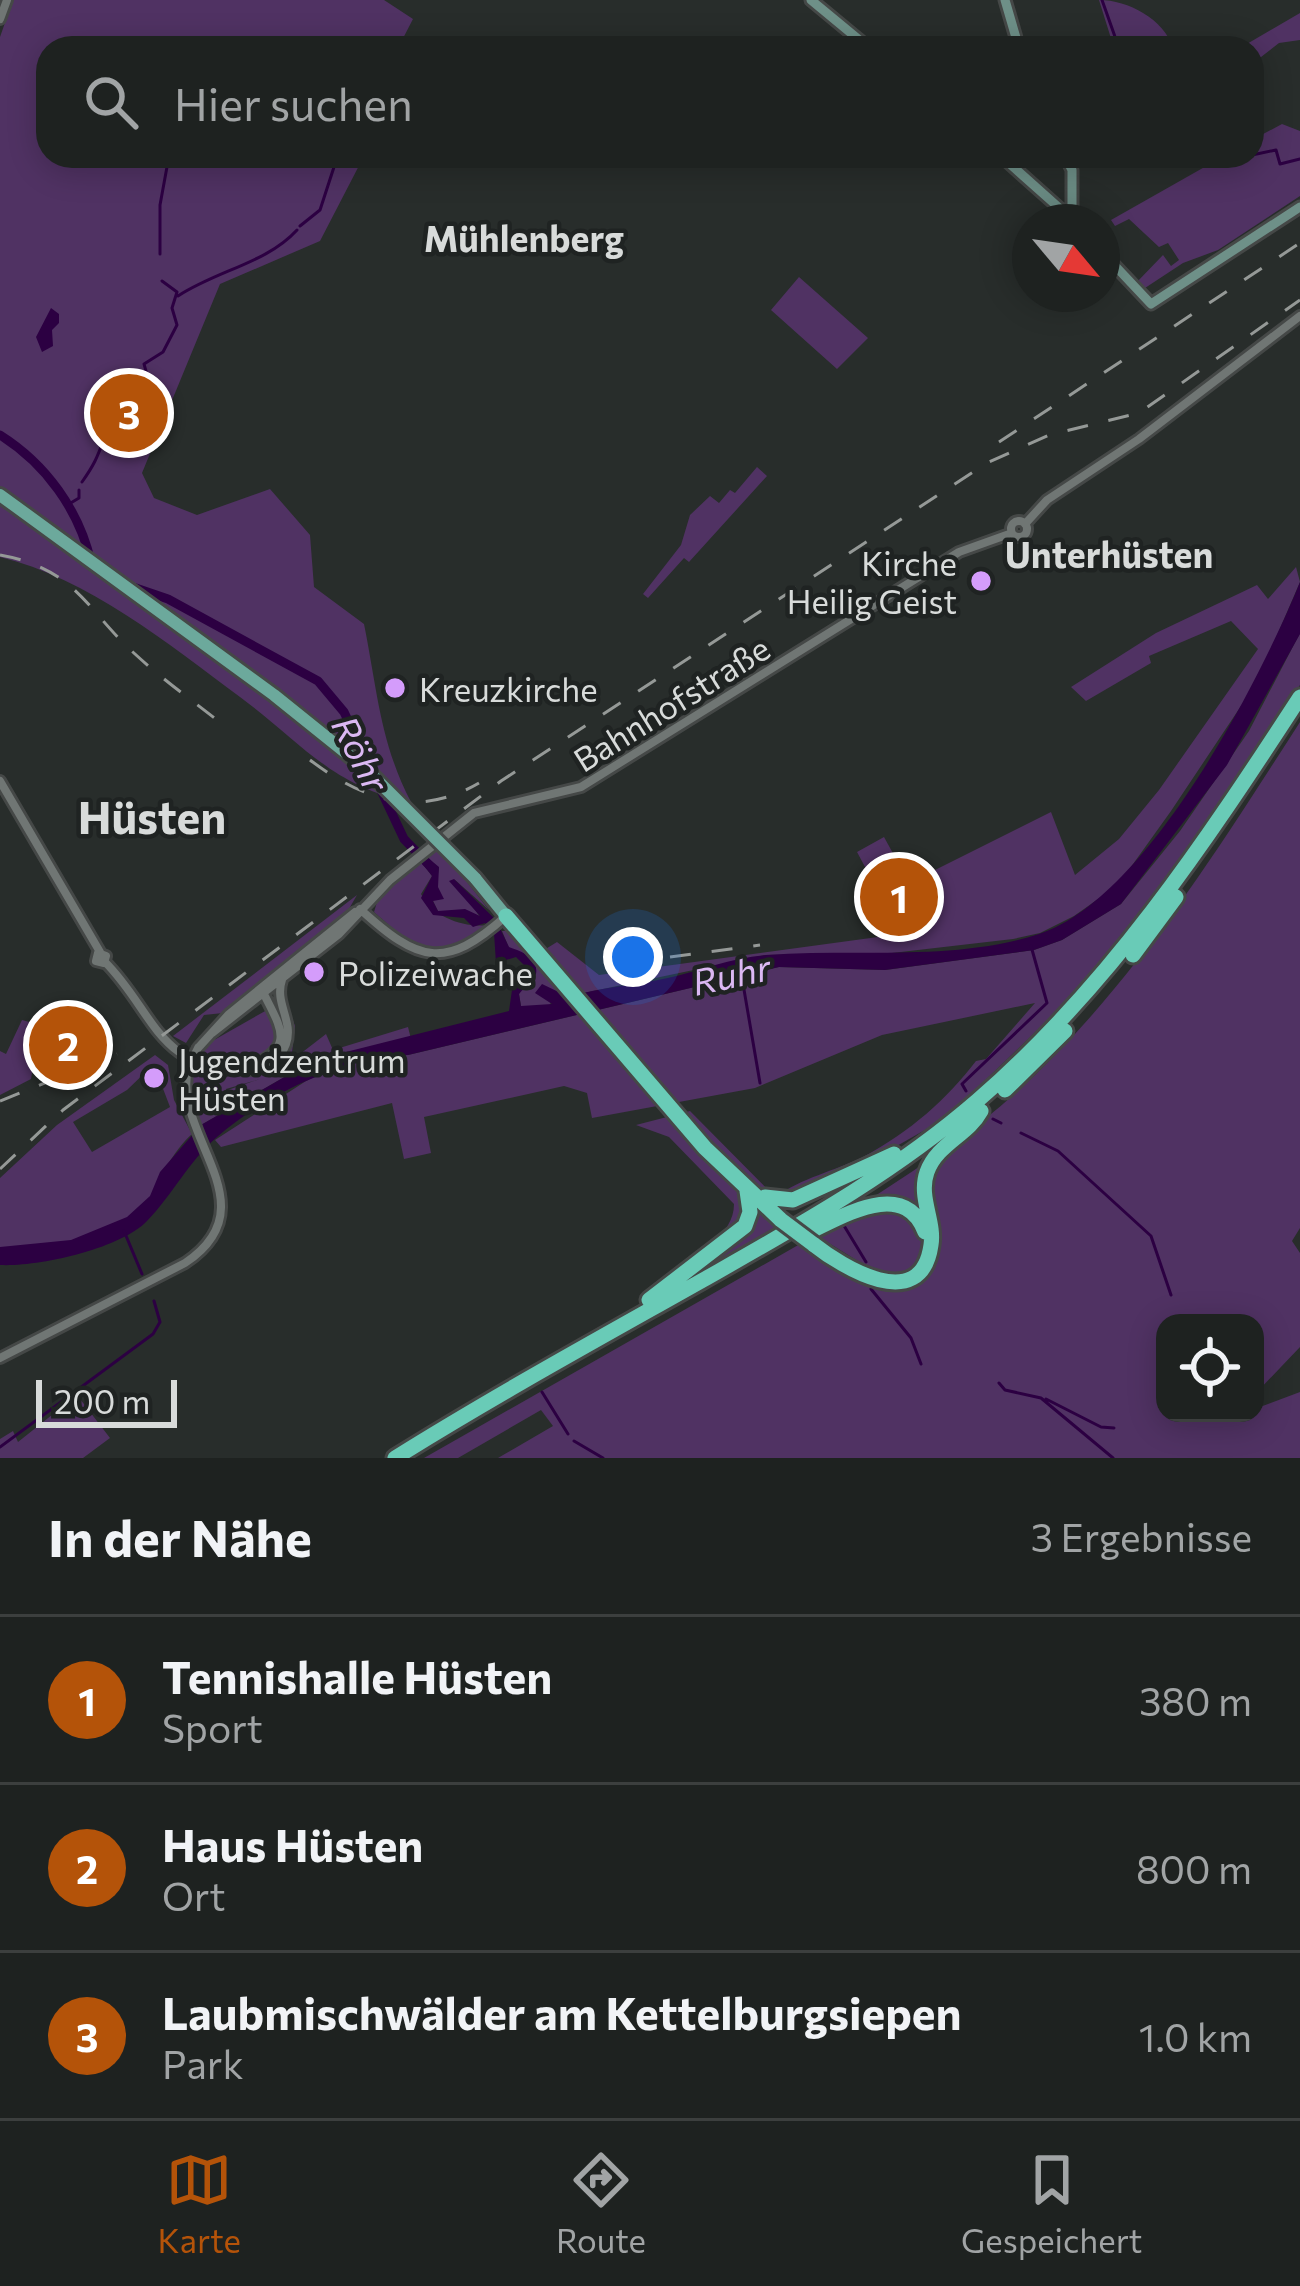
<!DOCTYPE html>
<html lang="de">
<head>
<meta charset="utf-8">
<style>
	body { margin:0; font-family:Commissioner,sans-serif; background:#262a29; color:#f1f3f6 }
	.controls { position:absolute; right:36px; bottom:36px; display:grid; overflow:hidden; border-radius:24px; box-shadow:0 6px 30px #0003 }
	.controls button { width:108px; height:108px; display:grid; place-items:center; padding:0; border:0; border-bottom:3px solid #3c3f3e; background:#1e2220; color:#f1f3f6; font:60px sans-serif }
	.compass { position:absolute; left:1012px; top:204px; width:108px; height:108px; border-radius:50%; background:#1e2220; box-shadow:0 6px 30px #0003; rotate:119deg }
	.scale { position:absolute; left:36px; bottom:30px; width:141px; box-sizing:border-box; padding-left:12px; border:6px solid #d8dbda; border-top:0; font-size:33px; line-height:42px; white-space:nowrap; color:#d8dbda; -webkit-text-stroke:9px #1f2322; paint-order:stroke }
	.you { position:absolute; left:633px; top:957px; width:42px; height:42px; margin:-30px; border:9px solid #fff; border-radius:50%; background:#1a73e8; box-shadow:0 0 0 18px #1a73e833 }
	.badge { display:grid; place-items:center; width:78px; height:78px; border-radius:50%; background:#b45309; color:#fff; font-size:39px; font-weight:700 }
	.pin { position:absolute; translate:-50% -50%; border:6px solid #fff; box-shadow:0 3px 12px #0006 }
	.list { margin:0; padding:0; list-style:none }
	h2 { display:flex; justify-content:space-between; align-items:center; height:156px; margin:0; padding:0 48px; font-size:51px }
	h2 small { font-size:39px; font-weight:400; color:#a1a4a5 }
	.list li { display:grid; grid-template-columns:78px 1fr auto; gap:36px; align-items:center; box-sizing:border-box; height:168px; padding:0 48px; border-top:3px solid #3c3f3e }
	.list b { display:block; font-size:45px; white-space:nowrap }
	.list p { margin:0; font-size:39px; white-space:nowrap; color:#a1a4a5 }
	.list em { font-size:39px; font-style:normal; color:#a1a4a5 }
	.icon { flex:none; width:66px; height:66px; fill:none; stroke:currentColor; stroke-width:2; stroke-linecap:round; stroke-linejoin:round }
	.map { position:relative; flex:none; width:1300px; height:1458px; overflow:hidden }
	.search { position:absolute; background:#1e2220; box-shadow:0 6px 30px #0003; left:36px; right:36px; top:36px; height:132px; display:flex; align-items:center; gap:30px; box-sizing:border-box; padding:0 42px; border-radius:36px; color:#a1a4a5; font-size:45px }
	.sheet { height:660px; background:#1e2220 }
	nav { display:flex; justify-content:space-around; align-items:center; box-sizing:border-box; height:168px; border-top:3px solid #3c3f3e; background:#1e2220; font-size:33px; color:#a1a4a5 }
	nav a { display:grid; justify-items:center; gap:6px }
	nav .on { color:#b45309 }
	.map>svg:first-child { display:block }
	.green { fill:#503263; fill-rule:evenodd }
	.water { fill:#2c0042 }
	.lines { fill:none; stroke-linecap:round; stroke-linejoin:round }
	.stream { stroke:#2c0042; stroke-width:3 }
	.river { stroke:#2c0042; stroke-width:9 }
	.tertiary-casing { stroke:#454847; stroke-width:14 }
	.secondary-casing { stroke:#454847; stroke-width:15 }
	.primary-casing { stroke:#454847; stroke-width:18 }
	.motorway-casing { stroke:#454847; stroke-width:21 }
	.tertiary { stroke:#707674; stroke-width:8 }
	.secondary { stroke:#6e9088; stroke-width:9 }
	.primary { stroke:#6ca99c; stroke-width:12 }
	.motorway { stroke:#69cbb7; stroke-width:15 }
	.rail { stroke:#959997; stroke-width:3; stroke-dasharray:21 21; stroke-linecap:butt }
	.tertiary-bridge-casing { stroke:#454847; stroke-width:14; stroke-linecap:butt }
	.primary-bridge-casing { stroke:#454847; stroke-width:18; stroke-linecap:butt }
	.motorway-bridge-casing { stroke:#454847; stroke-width:21; stroke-linecap:butt }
	.tertiary-bridge { stroke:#707674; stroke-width:8 }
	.primary-bridge { stroke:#6ca99c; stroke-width:12 }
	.motorway-bridge { stroke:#69cbb7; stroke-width:15 }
	.poi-dot { fill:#d49cfb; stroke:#1f2322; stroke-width:4.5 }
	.labels { text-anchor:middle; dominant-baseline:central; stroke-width:9; stroke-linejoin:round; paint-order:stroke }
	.poi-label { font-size:33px; fill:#d8dbda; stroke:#1f2322; text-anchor:start }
	.street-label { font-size:33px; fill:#d8dbda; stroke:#1f2322 }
	.neighbourhood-label { font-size:36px; font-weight:bold; fill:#d8dbda; stroke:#1f2322 }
	.water-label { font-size:36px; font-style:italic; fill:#dbb8f3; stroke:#1f2322 }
	.district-label { font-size:45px; font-weight:bold; fill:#d8dbda; stroke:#1f2322 }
</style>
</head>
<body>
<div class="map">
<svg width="1300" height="1458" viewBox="0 0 1300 1458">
	<rect width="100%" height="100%" fill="#282d2b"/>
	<path class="green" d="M13,0h371l29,19 -15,29h-350v108h316l-44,85 -100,43 -78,189 12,25 43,17 73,-26 40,46 4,52 50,37c13,64 16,119 47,178 -79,-15 -110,-60 -171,-105 -71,-53 -153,-119 -240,-140v-520z
		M1099,0c29,0 65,19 74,48h-59z
		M1300,13v27l-21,3 -27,21v-16h-12z
		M1282,124l18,7v65l-82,54 -35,13 -38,25 -9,-5 27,-28 8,11 8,-6 -11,-17 -9,4 -30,-28 -14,7 -4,-6 113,-64h28v-16z
		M799,277l69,61 -31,31 -66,-59z
		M757,467l10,9 -78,86 -5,-4 -36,40 -5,-4 38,-49 9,-30 20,-19 9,7 11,-13 5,3z
		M1296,567l4,15 -43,100 -86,129 -53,74 -44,31 -34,17 -27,6 -121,14 -127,2 -186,39 -35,-44 13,-8 42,33 301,-41 31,-16 -18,-37 138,-69 24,63 44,-36 40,-49 99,-141 -27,-28 -82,35 2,7 -65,38 -15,-14 85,-54 101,-48 11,14z
		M1300,633v52l-107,163 -93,122 -154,148 -109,62 -45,17c-18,0 -25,-4 -40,-14l-9,10 -1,31 -65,52v-6c22,-18 57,-35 57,-66l-65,-67 -33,-12 54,-14 85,86c27,-19 59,-26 88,-40 47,-25 84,-58 113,-96l10,-2 49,-56 -153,32 -127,53 -163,30 -5,-25 -23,-7 -140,31 7,36 -27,6 -12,-56 -171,44 -6,-7 91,-59 47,-22 55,-4 371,-88 106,3 149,-20 28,-10 59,-36 59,-73 69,-100z
		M1300,722v506l-8,13 8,12v94l-43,45 3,15 40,-15v66h-802l55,-32 -12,-16 -83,48h-34l376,-214 53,35 25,9 1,-14 -65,-40c44,-27 88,-55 131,-85 152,-105 257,-275 355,-427zM1165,1323h90v90h-90z
		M884,837l43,78 -28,15 -42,-78z
		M439,846l50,64 -35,-31 26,38 -42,-6 -5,-10 6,-33 -12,-10 -5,5 10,13 -11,18c12,24 45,34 66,31 -48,44 -70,25 -113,-13l4,-13z
		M357,895l-11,19 -123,99 -19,2 -18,28 -13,-7z
		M502,931h7l60,66 -13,-4 -8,15 -27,-2 -2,-12 16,-32 -26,-14z
		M284,995l11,31 -4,35 35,-27 7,16 75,-23 3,12 -97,21 -113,65 -6,-13 33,-15 -2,-8 34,-10 -67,23v-35l23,8 -17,15 30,-14 43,-7 20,-33z
		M267,1010l10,10 1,21c-18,29 -51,24 -79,15l17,1 -15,-5 6,-8z
		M22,1020l33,9 -20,26 -4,24 -31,16v-44l6,3z
		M155,1055l13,10 6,35 18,34c-21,19 -28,40 -42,63 -25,39 -108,54 -150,50v-69l57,-53zM153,1065l3,6 -10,7 7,11 9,-3 8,21 -78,45 -19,-30 54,-32z
		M761,1207l23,20 -104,59 -1,-2z
		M77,1395l33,43 -27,20h-83v-19l13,-8 5,11z"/>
	<path class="water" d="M51,308l8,6v9l-7,7 1,16 -11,6 -6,-15z
		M1300,582v52l-73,131 -106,139 -59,36 -28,10 -149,20 -106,-3 -371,88c-63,1 -143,40 -191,82 -29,25 -43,56 -70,84 -27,28 -109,46 -147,44v-18l71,-7 56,-23 23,-21 10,-24 41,-47 113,-65 195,-49 4,-28 14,-15 -11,-11 -20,6 -2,-30 -9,-10 -12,4 -9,-9 -31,-3 -12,-17 11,-22 -11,-14 7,-4 11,9 -1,20 6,12 -11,2 5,10 27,-2 15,7 -31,-35 5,-2 42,41 13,27c10,4 30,9 27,27l-17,20 2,12 31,-2 -17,-11 7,-9 27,13c32,-10 66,-12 99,-19 31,-7 65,-21 98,-23 89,-7 186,7 273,-21 108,-35 220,-251 261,-352z"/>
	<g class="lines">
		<path class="stream" d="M1102,0l17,48
			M1252,155l24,-5 4,14 20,-5
			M300,226l20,-16 14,-43 11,-11
			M160,254v-49l9,-49
			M178,296c40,-26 89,-33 119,-66
			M82,482c12,-17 15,-24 22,-43 11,-30 54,-37 40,-75l19,-12 14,-27 -5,-17 5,-16 -15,-11
			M69,504l10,-6v-8
			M742,978l18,105
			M966,1091l-4,-7 85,-81 -16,-57
			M993,1119l8,4
			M1021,1133l37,18 93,85 20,59
			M843,1224l23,38
			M124,1231l18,43
			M871,1289l40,49 10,26
			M999,1383l6,7 36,8 72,60
			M542,1392l26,42
			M1046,1399l55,28 13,1
			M574,1441l29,17
			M0,1447l153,-113 7,-12 -6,-21"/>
		<path class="river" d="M0,435c46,29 79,75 91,127
			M130,586l38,13 150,82 26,31 60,127 28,29"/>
		<defs>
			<path id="tertiary" d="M0,19l7,-19
				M1011 529a8 8 0 1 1 16 0a8 8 0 1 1-16 0Z
				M1025,524l22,-24 92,-61 161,-123
				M0,781l100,171
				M360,909c58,53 85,62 146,7
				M98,953l8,3 -2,7 -8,-2z
				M105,962c50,50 52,110 144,108 17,-1 31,-10 37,-26 8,-23 -12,-41 -4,-64
				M212,1033l127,-99 51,-54 84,-67 107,-26 378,-235 53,-19
				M198,1048l31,-34 126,-102
				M248,1067c51,-20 31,-41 14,-77
				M0,1358l185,-95c87,-58 -13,-126 3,-195"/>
			<path id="secondary" d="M811,0l58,48
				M1005,0l14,48
				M1001,156l74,66
				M1065,156l7,14v47
				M1102,252l49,52 149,-97"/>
			<path id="primary" d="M0,495l274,200 92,74
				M475,878l31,38"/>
			<path id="motorway" d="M506,916l199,232 76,72
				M1133,955l43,-58
				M1005,1090l60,-59
				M765,1197l28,3 101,-46
				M809,1232c35,-16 95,-54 116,0
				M813,1244c29,23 108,72 118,1 4,-24 -13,-48 -4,-73 10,-28 41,-37 54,-61
				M649,1300l96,-74 5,-14 -3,-21
				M395,1458c101,-63 205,-120 308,-178 95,-54 191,-107 274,-179 133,-115 228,-258 323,-404"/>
		</defs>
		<use href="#tertiary" class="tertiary-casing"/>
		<use href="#secondary" class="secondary-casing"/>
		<use href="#primary" class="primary-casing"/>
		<use href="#motorway" class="motorway-casing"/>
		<use href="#tertiary" class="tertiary"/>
		<use href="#secondary" class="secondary"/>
		<use href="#primary" class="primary"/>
		<use href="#motorway" class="motorway"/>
		<path class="rail" d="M999,442l301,-199
			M0,555c77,14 86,55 135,99 26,24 55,45 82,66
			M310,760c53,40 107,59 169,23
			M670,957l90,-12
			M0,1101l117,-47
			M0,1169l63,-59 438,-329 486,-318 62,-28 90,-22 161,-113"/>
		<defs>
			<path id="tertiary-bridge" d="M188,1068l10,-20"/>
			<path id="primary-bridge" d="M366,769l109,109"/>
			<path id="motorway-bridge" d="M781,1220l32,24"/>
		</defs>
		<use href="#tertiary-bridge" class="tertiary-bridge-casing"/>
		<use href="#primary-bridge" class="primary-bridge-casing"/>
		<use href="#motorway-bridge" class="motorway-bridge-casing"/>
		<use href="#tertiary-bridge" class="tertiary-bridge"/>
		<use href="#primary-bridge" class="primary-bridge"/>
		<use href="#motorway-bridge" class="motorway-bridge"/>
	</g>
	<g class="poi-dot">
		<circle cx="981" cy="581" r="12"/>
		<circle cx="395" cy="688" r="12"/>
		<circle cx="314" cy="972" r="12"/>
		<circle cx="154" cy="1078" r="12"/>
	</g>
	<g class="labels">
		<g class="poi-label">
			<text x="957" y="562" text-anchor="end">Kirche<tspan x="957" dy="38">Heilig Geist</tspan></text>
			<text x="419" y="688">Kreuzkirche</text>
			<text x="338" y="972">Polizeiwache</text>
			<text x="178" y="1059">Jugendzentrum<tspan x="178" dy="38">Hüsten</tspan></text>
		</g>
		<g class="street-label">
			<text transform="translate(671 703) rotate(-32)">Bahnhofstraße</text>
		</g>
		<g class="neighbourhood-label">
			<text x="524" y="237">Mühlenberg</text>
			<text x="1109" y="553">Unterhüsten</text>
		</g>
		<g class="water-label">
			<text transform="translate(362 753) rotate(63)">Röhr</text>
			<text transform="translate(731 973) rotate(-12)">Ruhr</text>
		</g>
		<g class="district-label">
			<text x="152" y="815">Hüsten</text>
		</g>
	</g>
</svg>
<div class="controls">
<button><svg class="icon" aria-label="locate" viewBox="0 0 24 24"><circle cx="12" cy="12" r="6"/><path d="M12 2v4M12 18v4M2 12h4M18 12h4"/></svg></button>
</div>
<svg class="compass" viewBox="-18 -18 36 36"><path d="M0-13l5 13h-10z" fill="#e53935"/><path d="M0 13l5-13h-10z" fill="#a1a4a5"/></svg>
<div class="scale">200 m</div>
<div class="you"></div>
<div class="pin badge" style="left:899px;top:897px">1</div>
<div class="pin badge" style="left:68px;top:1045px">2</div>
<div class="pin badge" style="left:129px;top:413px">3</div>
<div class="search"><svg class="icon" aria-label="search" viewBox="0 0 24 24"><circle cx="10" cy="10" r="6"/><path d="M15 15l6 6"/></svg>Hier suchen</div>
</div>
<section class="sheet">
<h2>In der Nähe<small>3 Ergebnisse</small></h2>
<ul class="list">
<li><span class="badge">1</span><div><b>Tennishalle Hüsten</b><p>Sport</p></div><em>380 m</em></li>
<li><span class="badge">2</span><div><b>Haus Hüsten</b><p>Ort</p></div><em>800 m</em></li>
<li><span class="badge">3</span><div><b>Laubmischwälder am Kettelburgsiepen</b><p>Park</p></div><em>1.0 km</em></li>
</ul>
</section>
<nav>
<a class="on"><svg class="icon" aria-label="map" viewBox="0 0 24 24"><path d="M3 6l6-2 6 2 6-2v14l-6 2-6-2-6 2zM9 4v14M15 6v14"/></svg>Karte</a>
<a><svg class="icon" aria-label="directions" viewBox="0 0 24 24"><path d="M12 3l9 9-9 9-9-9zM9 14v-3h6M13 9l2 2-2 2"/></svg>Route</a>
<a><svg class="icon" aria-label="saved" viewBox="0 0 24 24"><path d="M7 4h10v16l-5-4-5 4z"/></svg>Gespeichert</a>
</nav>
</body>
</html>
